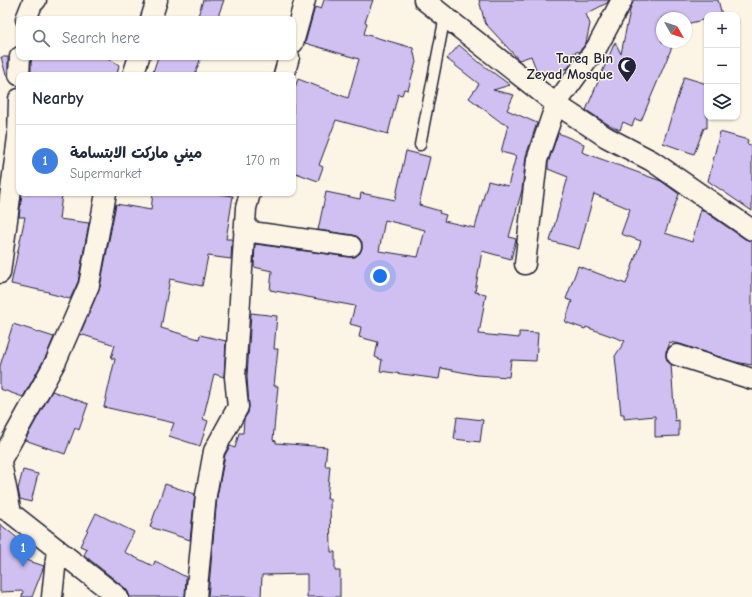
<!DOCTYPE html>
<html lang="en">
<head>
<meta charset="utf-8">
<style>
	body { margin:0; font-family:"Comic Neue","Playpen Sans Arabic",sans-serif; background:#f6f6f7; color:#1f2937 }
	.controls { position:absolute; right:12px; top:12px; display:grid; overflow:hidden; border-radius:8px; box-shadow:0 1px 3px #0004 }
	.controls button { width:36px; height:36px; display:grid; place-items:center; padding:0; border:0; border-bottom:1px solid #e0e1e3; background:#fff; color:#1f2937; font:20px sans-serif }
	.compass { position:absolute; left:656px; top:12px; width:36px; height:36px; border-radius:50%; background:#fff; box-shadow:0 1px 3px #0004; rotate:129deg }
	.you { position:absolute; left:380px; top:276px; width:14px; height:14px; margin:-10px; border:3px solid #fff; border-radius:50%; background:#1a73e8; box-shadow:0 0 0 6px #1a73e833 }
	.badge { display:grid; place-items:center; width:26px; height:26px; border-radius:50%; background:#22223b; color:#fff; font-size:13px; font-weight:700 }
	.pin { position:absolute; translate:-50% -33px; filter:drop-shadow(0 1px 2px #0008) }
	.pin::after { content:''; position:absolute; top:21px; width:14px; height:12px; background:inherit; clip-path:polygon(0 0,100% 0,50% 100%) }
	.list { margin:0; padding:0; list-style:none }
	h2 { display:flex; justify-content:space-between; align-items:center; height:52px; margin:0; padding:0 16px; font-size:17px }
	h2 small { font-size:13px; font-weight:400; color:#747a83 }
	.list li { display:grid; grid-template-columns:26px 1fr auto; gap:12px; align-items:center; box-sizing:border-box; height:72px; padding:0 16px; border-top:1px solid #e0e1e3 }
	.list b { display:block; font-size:15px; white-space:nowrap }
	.list p { margin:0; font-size:13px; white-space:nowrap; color:#747a83 }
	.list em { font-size:13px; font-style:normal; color:#747a83 }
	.icon { flex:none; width:22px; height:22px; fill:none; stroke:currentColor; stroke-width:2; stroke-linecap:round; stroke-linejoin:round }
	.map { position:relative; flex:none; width:752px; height:597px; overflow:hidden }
	.search { position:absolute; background:#fff; box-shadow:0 1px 3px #0004; left:16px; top:16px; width:280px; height:44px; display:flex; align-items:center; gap:10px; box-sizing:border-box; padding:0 14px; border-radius:8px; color:#747a83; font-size:15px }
	.panel { position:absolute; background:#fff; box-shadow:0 1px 3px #0004; left:16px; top:72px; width:280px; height:124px; border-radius:8px }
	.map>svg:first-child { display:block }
	.building { fill:#cfc0f1; stroke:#22223b; fill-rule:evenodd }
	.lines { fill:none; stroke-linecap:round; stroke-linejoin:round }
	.service-casing { stroke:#22223b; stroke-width:13 }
	.minor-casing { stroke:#22223b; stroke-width:23 }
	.service { stroke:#fcf5e5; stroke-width:10 }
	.minor { stroke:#fcf5e5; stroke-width:20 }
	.labels { text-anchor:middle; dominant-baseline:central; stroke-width:3; stroke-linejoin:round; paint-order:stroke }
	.poi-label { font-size:14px; font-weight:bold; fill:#22223b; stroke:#fcf5e5; text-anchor:end }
</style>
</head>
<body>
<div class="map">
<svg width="752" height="597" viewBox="0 0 752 597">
	<rect width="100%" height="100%" fill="#fcf5e5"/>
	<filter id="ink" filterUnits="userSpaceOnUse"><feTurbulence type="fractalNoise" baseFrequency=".025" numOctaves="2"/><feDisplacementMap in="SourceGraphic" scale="8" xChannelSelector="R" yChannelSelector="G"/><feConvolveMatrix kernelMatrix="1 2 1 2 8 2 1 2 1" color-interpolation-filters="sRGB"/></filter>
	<g filter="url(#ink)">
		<path class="building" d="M203,0h21l-7,19h-20z
			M324,0h49l-8,22 2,1 -3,11 49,14 3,14 -8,28 -4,-1 -2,6 -4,-1 -10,40 -52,-14 -17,45 4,2 -5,14 -25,-9v-79l5,-14 50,19 11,-39 -54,-16 10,-36 6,2z
			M479,0h130l-2,3 -21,11 4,10 -4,19 -6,8 -7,2 2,5 -7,10 -24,8 -8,-7 -5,-13 -12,4 -34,-37z
			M633,0h85l4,15h-15v4l-21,5v-6h-24v24h12l-33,79 -6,-2 -3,7 -9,-4 -3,8 -11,-5 -23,-15 29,-68 6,12 9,-44z
			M459,45l21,18 30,22 -17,5 21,5 -7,15 30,13 -11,33 -4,34 -13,47 7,2 -5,20 -29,-8 -7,41 11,2 -7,40 40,4v-6l19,1 -2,28 -25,-1 -2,17 -32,-2 -36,-7 -2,11 -59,-8 2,-11 -7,-3 3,-15 -19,-5 2,-10 -11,-3 5,-18 -85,-16 2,-19 -18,-4 1,-23 94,13h6l5,-4 2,-5v-6l-4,-5 -5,-2 -35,-5 8,-38 34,7 1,-6 34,7 11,-49 24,6 -11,48 21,6 -1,2 7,2 -2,6 31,7 13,-47 20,5 8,-30 -15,-4 7,-27 -6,-2 -33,-25 10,-14 -32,-25zM385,220l40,10 -7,27 -39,-6z
			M1,57h7v18h-2z
			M31,57h76l12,8 -2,10h-86z
			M158,57h43l-6,18h-43z
			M684,77l23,7v44h-3l-10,26 -31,-11z
			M720,132l28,8 -1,4 5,1v66l-44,-30z
			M558,133l26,11 -2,8 79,29 18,13 -14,39 27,9 9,-33 44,30 7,2v124l-17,-3 -55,-18 -11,-2v4l-3,5v6l2,5 3,2 4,57 4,-1v16l-24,1v-21l-31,3v-5h-3l-6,-58 10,-15 -39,-14 -1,2 -20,-7 7,-21 -6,-2 12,-33 48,18 15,-43 -20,-7 9,-25 -36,-15 -15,55 -29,-8 18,-64 -20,-8v-6z
			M22,193h28l12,2 -3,24 30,4 -11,59 -8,17 -22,-6 1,-1 -38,-8 14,-67h-6z
			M153,193h61l19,3 -7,43h6l-1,20 -23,-3 -6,30 -32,-7 -9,49 38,11 1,-4 26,6 -2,36 -10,-3 -11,45 5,2 -8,25 -31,-10 5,-13 -70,-16 11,-48 -4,-1 4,-13 -35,-11 20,-47 16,-83 35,6z
			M251,313l26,3 -3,33h4l-4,37h4l-5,54 3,1v2l51,4 -2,19h5l-3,33h3l1,53h4v19h5v26h-33v-23l-45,1 -1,22h-53l9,-100 8,-42 5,-9 5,2 4,-15h4l1,-14 4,-6 1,-7 -2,-29z
			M13,324l41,13 -8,19 -23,41 -23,-8v-23z
			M52,391l36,13 -9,26 -4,-2 -10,26 -40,-14z
			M457,417l26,3 -3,22 -26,-3z
			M23,470l15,4 -7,28 -11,-3 -2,-10z
			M165,484l30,10 -5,46 -40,-13z
			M96,513l38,19 -10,20 29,14 2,-5 31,16 -1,20h-55l-2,-5 -3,-4 -41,-33 3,-6 -7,-3z
			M0,524l21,17 -4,16 27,9 -12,31h-10l1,-6 -23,1z"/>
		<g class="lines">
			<defs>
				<path id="service" d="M420,145l25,-129"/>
				<path id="minor" d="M424,0l132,104 50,33 46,24 100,69
					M26,19l6,-15 4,-4
					M151,19l6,-19
					M293,43l12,-43
					M19,75l1,-18
					M133,75l6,-18
					M284,75l5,-18
					M244,231l107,15
					M525,264l12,-104 19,-56 41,-57 25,-47
					M0,273l18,-136 1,-38
					M677,355l75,24
					M0,458l11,55
					M1,460l55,-99 33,-76 17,-92
					M0,507l11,6 107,84
					M52,597l5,-48
					M196,597l10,-102 8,-44 24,-44 -3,-30 11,-169 4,-15"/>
			</defs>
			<use href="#service" class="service-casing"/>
			<use href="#minor" class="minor-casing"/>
			<use href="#service" class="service"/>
			<use href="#minor" class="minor"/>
		</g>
	</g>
	<defs>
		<symbol id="mosque-pin" viewBox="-11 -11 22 30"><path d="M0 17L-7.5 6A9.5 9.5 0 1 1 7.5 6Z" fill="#22223b" stroke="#fcf5e5"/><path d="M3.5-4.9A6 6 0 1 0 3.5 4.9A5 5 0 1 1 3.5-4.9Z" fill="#fff"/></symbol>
	</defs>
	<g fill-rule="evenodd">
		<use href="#mosque-pin" x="616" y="55" width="22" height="30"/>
	</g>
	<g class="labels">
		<g class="poi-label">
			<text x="613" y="58">Tareq Bin<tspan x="613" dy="16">Zeyad Mosque</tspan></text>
		</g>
	</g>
</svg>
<div class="controls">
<button>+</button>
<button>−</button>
<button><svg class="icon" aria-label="layers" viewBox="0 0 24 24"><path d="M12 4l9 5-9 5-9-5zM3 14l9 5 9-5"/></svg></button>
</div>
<svg class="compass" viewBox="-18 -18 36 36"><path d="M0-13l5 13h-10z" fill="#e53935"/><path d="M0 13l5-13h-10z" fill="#747a83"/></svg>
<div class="you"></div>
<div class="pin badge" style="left:23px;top:567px;background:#3f7fe0">1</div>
<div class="search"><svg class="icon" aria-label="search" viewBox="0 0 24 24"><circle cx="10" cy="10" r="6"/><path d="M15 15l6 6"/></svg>Search here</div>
<section class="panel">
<h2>Nearby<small></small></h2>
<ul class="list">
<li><span class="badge" style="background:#3f7fe0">1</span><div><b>ميني ماركت الابتسامة</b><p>Supermarket</p></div><em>170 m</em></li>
</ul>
</section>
</div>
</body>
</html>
